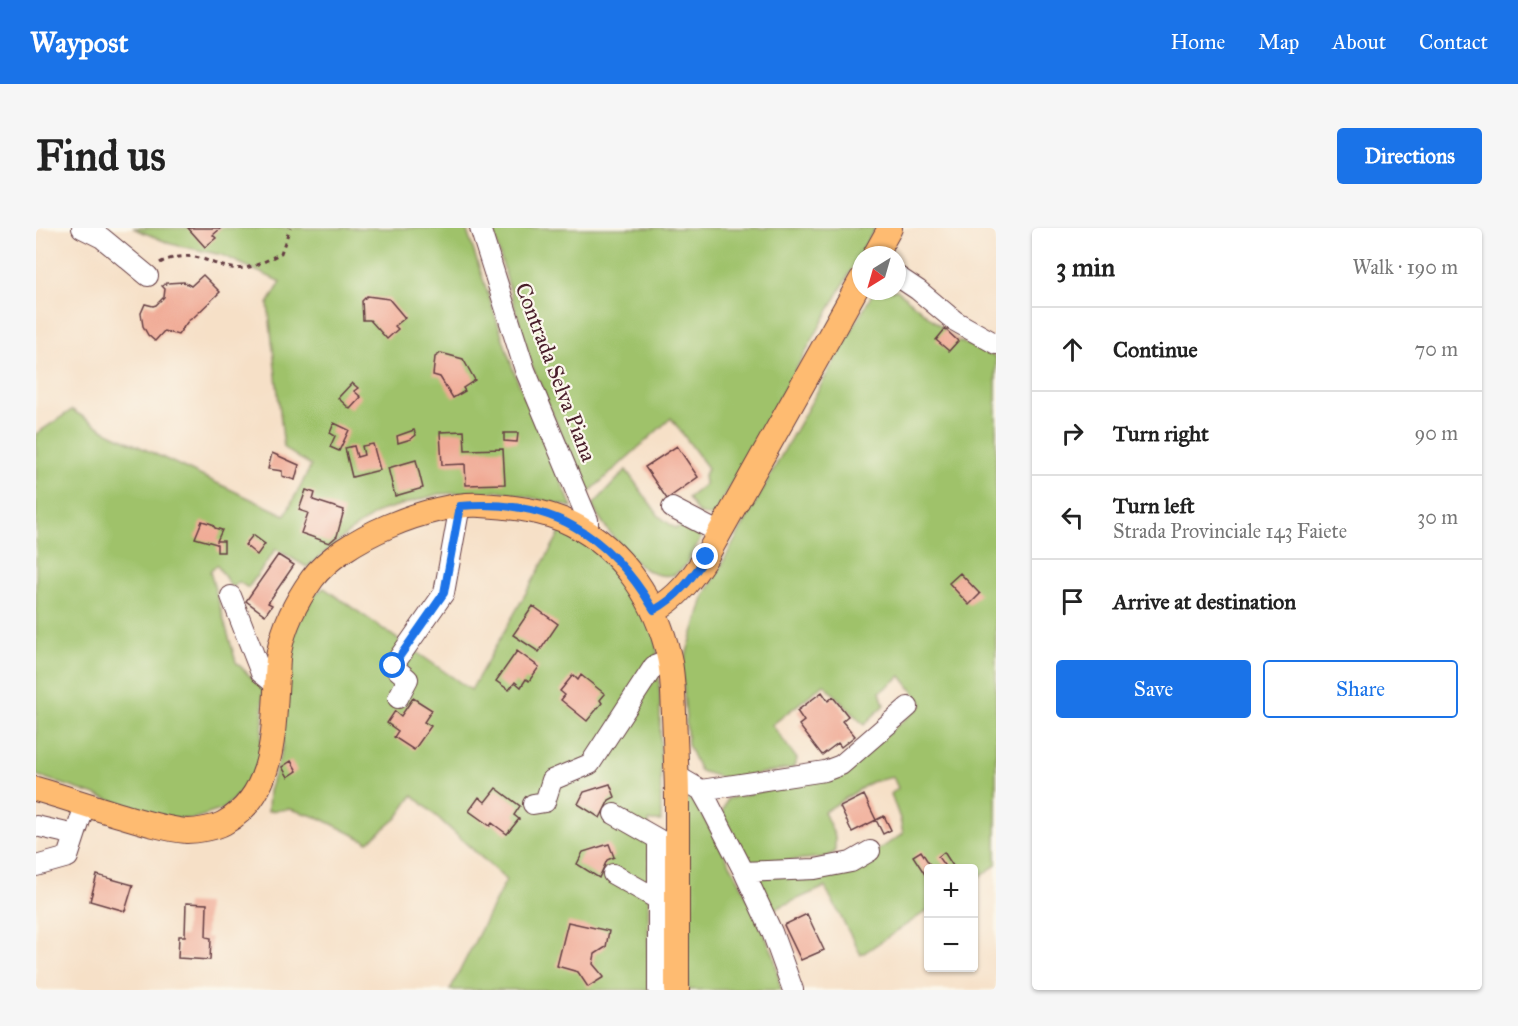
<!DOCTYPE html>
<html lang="en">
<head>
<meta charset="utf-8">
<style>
	body { margin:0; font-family:"IM FELL Great Primer",serif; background:#f6f6f6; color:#222 }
	.controls { position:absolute; right:18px; bottom:18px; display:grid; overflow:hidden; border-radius:6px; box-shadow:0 2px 4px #0004 }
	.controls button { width:54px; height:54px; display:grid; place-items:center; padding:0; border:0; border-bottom:2px solid #e0e0e0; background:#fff; color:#222; font:30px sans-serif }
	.compass { position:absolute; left:816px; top:18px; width:54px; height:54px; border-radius:50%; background:#fff; box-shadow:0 2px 4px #0004; rotate:217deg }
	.stop { position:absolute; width:18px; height:18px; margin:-14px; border:4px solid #1a73e8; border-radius:50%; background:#fff }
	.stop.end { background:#1a73e8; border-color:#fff; box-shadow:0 2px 6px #0008 }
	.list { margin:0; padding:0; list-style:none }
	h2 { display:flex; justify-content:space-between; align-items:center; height:78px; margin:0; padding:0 24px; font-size:26px }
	h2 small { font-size:20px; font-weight:400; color:#767676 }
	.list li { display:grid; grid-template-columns:39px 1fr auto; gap:18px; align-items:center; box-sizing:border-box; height:84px; padding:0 24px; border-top:2px solid #e0e0e0 }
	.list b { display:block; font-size:22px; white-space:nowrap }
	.list p { margin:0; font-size:20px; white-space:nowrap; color:#767676 }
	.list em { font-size:20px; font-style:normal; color:#767676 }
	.actions { display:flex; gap:12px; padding:18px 24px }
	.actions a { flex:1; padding:14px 0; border:2px solid #1a73e8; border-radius:6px; text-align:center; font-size:21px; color:#1a73e8 }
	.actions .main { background:#1a73e8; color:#fff }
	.icon { flex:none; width:33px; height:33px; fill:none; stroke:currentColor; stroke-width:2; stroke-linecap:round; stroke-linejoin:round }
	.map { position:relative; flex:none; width:960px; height:762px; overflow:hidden; border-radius:6px }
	header { display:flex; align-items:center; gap:36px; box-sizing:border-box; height:84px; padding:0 30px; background:#1a73e8; color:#fff }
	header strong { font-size:28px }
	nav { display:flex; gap:33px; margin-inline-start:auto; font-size:21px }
	.intro { display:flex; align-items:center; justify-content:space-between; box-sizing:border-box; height:144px; padding:0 36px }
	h1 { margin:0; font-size:42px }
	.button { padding:15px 27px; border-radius:6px; background:#1a73e8; color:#fff; font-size:21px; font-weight:700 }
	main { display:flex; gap:36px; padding:0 36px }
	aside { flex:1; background:#fff; border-radius:6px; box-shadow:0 2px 4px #0004 }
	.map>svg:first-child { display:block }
	.green { fill:#9fc26b; stroke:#74704b; stroke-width:1.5 }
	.building { fill:#f0aa95 }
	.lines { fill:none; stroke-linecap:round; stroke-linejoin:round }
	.minor-casing { stroke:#643c42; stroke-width:22 }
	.major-casing { stroke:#643c42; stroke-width:26 }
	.path { stroke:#643c42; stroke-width:3; stroke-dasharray:4.5 4.5; stroke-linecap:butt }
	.minor { stroke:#fff; stroke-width:20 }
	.major { stroke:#febb71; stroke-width:24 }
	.route { stroke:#1a73e8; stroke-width:8 }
	.labels { text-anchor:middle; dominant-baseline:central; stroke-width:4.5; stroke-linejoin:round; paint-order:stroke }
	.street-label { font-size:22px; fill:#4a1f2b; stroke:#fbf7ec }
</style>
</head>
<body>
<header>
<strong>Waypost</strong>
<nav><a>Home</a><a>Map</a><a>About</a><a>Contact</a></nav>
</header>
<div class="intro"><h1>Find us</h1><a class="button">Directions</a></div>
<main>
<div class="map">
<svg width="960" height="762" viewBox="0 0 960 762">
	<rect width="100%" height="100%" fill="#fbf7ec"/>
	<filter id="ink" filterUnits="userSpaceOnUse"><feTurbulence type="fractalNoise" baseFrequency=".0167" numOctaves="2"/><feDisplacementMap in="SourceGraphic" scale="12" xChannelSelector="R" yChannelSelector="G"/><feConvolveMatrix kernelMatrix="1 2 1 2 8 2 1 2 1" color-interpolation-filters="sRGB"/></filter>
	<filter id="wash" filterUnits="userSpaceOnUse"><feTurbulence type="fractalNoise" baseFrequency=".008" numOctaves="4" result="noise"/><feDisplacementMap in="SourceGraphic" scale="24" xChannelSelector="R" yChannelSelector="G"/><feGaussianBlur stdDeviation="1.35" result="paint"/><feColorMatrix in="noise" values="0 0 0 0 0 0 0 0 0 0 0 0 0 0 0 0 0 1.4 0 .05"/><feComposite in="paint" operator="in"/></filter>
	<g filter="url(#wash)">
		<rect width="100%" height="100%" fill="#f6e0c7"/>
		<path class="green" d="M97,0h333l48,144 58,135 -70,-16 -63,3 -59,17 -32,22 -41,34 -31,-18 -28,39 -9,-6 -7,6 -15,-23 -7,7 26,90 27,27v34l-4,40 -13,24 -23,22 -30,10 -30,-1 -127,-43v-341l36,-24 34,21 179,84 26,-49 -27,-18 -16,-144 13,-22 -59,-27 -51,-11z
			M456,0h383l-162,289 -15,-4 -10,-15 17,-14 -1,-9 4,-7 -37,-50 -84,76 -55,-128z
			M861,62l60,50 39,17v508l-22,15v-12h-46v42l-67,45 -36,-68 -55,24 -15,-33 99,-13 49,-31 -3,-15 -9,-25 7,-6 -5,-11 -22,5 -47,30 11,25v15l-8,5 -76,7 -29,-51 5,-14 113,-26 83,-69 -22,-28 -21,16 4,13 -20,20 -40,-41 -52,41 25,34 -4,9 -67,11 -26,-8 -12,-26 -6,-77 23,-73 81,-148 88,-156z
			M590,242l33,46 16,12 14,-2 12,12 -16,28 -11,9c-5,0 -10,1 -14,0 -26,-4 -55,-48 -68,-69z
			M525,303l29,15 55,62 11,28 4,63 1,122h-12l-1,169h-198l56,-110 -93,-85 -16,23 -29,24 -48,-24 -30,-9 -22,2 1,-20 14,-44 -1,-37 12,-80 21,-36 9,-6 147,102z
			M654,570l8,10 41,72 35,75 7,35h-93l-6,-186z"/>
		<g id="blocks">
			<path class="building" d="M152,0h33l-8,7 3,3 -11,9z
				M167,47l17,17 -26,25 -6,4 -10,14 -14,-4 -9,10 -7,-6 -5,-9 -2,-13 4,-9 8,2 3,-1 8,-8 1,-8 -3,-3 5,-3 17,-1 7,4z
				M331,68l22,3 16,19 -10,8 3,3 -11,10 -17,-19h-7l-1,-19z
				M909,101l13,12 -9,10 -13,-11z
				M405,125l22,6 12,21 -12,8 2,3 -12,7 -13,-21 -7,-2 2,-18z
				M316,155l6,5 -4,3 7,6 -11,12 -12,-11z
				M298,195l15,7 -10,21 -9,-4 5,-11 -5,-3z
				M378,202l2,5 -5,4 -13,4 -1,-7z
				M428,203l1,19 38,-1 2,35 -39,1 -1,-21 -23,1 -2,-33z
				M468,205h14l-1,9 -13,-1z
				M337,216l7,26 -28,7 -7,-29 9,-2 3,11 7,-2 -2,-9z
				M641,218l21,31 -31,22 -22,-32z
				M236,225l27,12 -4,15 -13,-4v-5l-14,-2z
				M380,232l7,28 -28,8 -7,-28z
				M270,262l9,3 -2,7 31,10 -7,26 -8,7 -28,-10 7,-20 -9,-3z
				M166,293l10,3 3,4 7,2 -5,11h7v11h-7v-8l-22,-6z
				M217,307l12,9 -8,11 -12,-10z
				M242,327l16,10 -26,38 4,2 -7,10 -19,-14z
				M924,345l20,21 -11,11 -20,-22z
				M497,378l25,18 -19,28 -26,-17z
				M481,423l22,16 -10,14 -3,-2 -5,8 -6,-5 -6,8 -13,-9z
				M537,447l5,5 3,-5 24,19 -5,6 2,3 -15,18 -26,-21 4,-5 -5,-4z
				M786,464l6,9 5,-4 15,19 -6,5 13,15 -14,11 -3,-4 -16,12 -23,-30 5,-4 -7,-10z
				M377,470l19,12 -8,12 7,4 -17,24 -20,-13 4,-6 -11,-8 8,-12 6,5z
				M255,533l6,10 -9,6 -6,-10z
				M574,556l5,13 -6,3 -9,18 -22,-14 6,-12z
				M460,560l24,18 -6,9 5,4 -12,15 -15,-11 -2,3 -21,-15 10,-14 6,5z
				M828,567l12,25 8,-4 7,14 -8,4 -7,-14 -24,12 -12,-25z
				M573,616l5,13 -7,3 -8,18 -22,-14 6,-12z
				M885,623l11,17h-4v6l-2,2 -13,-20z
				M908,624l9,14 -4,2h-3l-8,-11z
				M61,647l36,10 -8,26 -35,-10z
				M150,675l21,1 -1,33 5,1 -1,22 -32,-2 1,-22h6z
				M771,686l17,36 -23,10 -17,-35z
				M532,694l41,9 -3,16 -11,7 -2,10 11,13 -16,10 -10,-15 -21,-6z"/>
		</g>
	</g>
	<g filter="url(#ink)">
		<use href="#blocks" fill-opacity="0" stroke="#643c42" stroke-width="1.5"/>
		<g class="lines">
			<defs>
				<path id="minor" d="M46,0l20,10 46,38
					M444,0l45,142 63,150v6l-3,6
					M861,48l21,14 37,31 41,23
					M636,280l48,25
					M195,368l30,77 15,12
					M362,470l10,-19 -15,-13 51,-73 16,-88
					M641,548l24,14 9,16 34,66 28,60 21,58
					M665,562l124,-19 16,-6 67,-58
					M497,576l12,-2 7,-22 38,-16 64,-98 16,-6
					M578,586l44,25v151
					M0,598l39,9
					M0,638l32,-9 17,-52
					M708,644l71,-3 36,-7 19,-11
					M577,646l46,26"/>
				<path id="major" d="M839,27l15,-27
					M618,382c23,-11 39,-33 52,-53l155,-277
					M0,561c30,9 60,19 90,28 20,6 40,12 61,14 10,0 28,-3 37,-8 52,-29 49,-93 53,-146 1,-8 0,-17 2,-25 5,-26 18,-52 33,-73 29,-40 120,-77 169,-74 31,2 63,5 91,19 51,25 85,79 97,133 4,18 4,38 5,56 1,30 3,59 3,88 0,63 0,126 0,189"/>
			</defs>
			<use href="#minor" class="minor-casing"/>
			<use href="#major" class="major-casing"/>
			<path class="path" d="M124,35c4,-3 7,-3 13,-5 28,-6 34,6 59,10 17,3 34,-7 49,-15l9,-25"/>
			<use href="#minor" class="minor"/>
			<use href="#major" class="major"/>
		</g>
	</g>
	<g class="lines" filter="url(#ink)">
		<path class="route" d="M357,438l51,-73 16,-87c90,-8 149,28 194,104 23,-12 38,-32 52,-53"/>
	</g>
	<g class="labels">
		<g class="street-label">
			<text transform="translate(520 144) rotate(69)">Contrada Selva Piana</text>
		</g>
	</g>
</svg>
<div class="controls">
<button>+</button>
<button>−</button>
</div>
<svg class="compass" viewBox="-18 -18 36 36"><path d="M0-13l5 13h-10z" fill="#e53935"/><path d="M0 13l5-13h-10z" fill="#767676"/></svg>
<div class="stop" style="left:357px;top:438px"></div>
<div class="stop end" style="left:670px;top:329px"></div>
</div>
<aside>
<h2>3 min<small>Walk · 190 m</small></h2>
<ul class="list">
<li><svg class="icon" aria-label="ahead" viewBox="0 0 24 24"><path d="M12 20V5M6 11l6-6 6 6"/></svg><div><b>Continue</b></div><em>70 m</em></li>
<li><svg class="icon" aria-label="right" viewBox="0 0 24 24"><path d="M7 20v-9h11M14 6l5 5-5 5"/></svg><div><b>Turn right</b></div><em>90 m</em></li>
<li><svg class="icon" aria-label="left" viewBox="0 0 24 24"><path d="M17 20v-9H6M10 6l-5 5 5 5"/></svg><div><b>Turn left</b><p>Strada Provinciale 143 Faiete</p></div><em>30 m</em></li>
<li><svg class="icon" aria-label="arrive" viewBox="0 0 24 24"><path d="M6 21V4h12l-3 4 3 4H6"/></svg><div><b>Arrive at destination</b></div></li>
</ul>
<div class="actions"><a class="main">Save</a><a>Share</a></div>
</aside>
</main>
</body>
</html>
